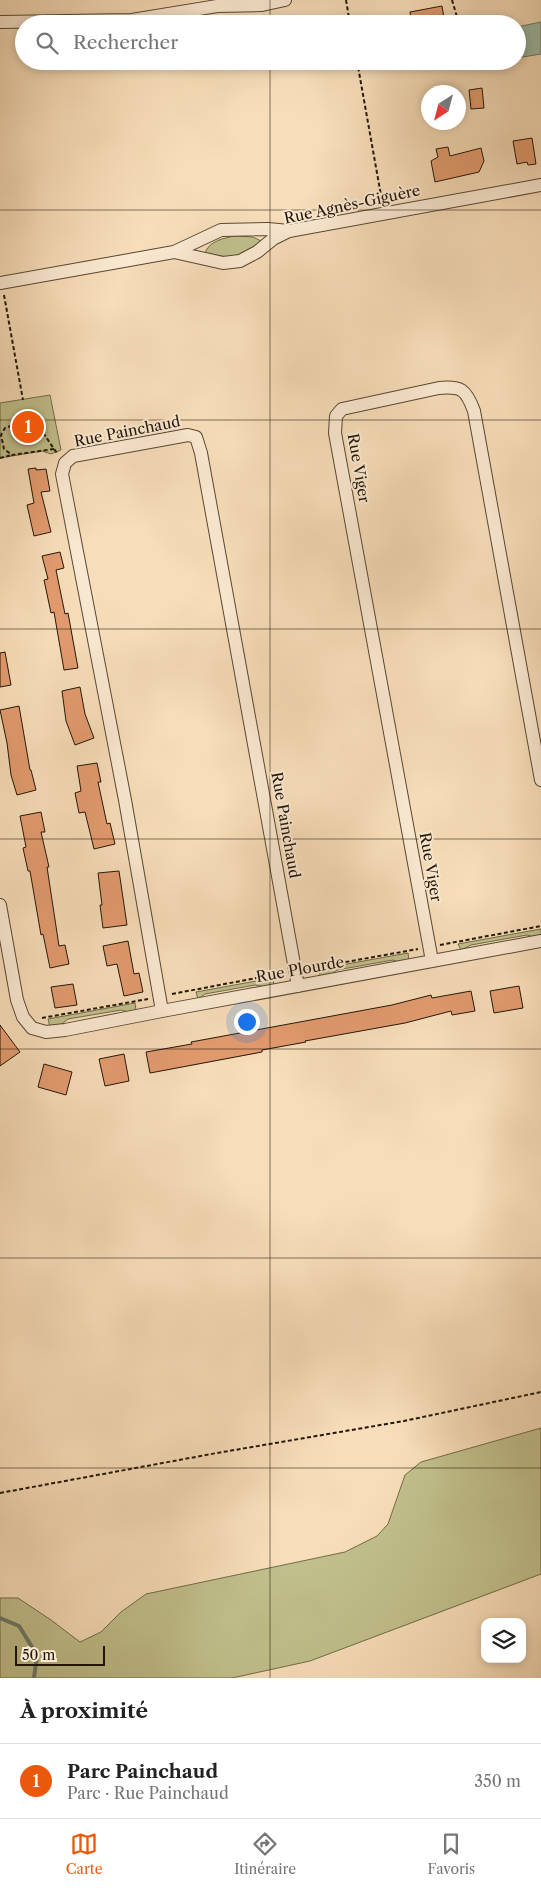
<!DOCTYPE html>
<html lang="fr">
<head>
<meta charset="utf-8">
<style>
	body { margin:0; font-family:"Libre Caslon Text",serif; background:#f2f2f2; color:#222 }
	.controls { position:absolute; right:15px; bottom:15px; display:grid; overflow:hidden; border-radius:10px; box-shadow:0 2px 8px #0003 }
	.controls button { width:45px; height:45px; display:grid; place-items:center; padding:0; border:0; border-bottom:1px solid #e0e0e0; background:#fff; color:#222; font:25px sans-serif }
	.compass { position:absolute; left:421px; top:85px; width:45px; height:45px; border-radius:50%; background:#fff; box-shadow:0 2px 8px #0003; rotate:216deg }
	.scale { position:absolute; left:15px; bottom:12px; width:90px; box-sizing:border-box; padding-left:5px; border:2px solid #231608; border-top:0; font-size:14px; line-height:18px; white-space:nowrap; color:#231608; -webkit-text-stroke:4px #fae9d2; paint-order:stroke }
	.you { position:absolute; left:246px; top:1021px; width:18px; height:18px; margin:-12px; border:4px solid #fff; border-radius:50%; background:#1a73e8; box-shadow:0 0 0 8px #1a73e833 }
	.badge { display:grid; place-items:center; width:32px; height:32px; border-radius:50%; background:#ea580c; color:#fff; font-size:16px; font-weight:700 }
	.pin { position:absolute; translate:-50% -50%; border:2px solid #fff; box-shadow:0 1px 5px #0006 }
	.list { margin:0; padding:0; list-style:none }
	h2 { display:flex; justify-content:space-between; align-items:center; height:65px; margin:0; padding:0 20px; font-size:21px }
	h2 small { font-size:16px; font-weight:400; color:#767676 }
	.list li { display:grid; grid-template-columns:32px 1fr auto; gap:15px; align-items:center; box-sizing:border-box; height:75px; padding:0 20px; border-top:1px solid #e0e0e0 }
	.list b { display:block; font-size:19px; white-space:nowrap }
	.list p { margin:0; font-size:16px; white-space:nowrap; color:#767676 }
	.list em { font-size:16px; font-style:normal; color:#767676 }
	.icon { flex:none; width:28px; height:28px; fill:none; stroke:currentColor; stroke-width:2; stroke-linecap:round; stroke-linejoin:round }
	.map { position:relative; flex:none; width:541px; height:1678px; overflow:hidden }
	.search { position:absolute; background:#fff; box-shadow:0 2px 8px #0003; left:15px; right:15px; top:15px; height:55px; display:flex; align-items:center; gap:12px; box-sizing:border-box; padding:0 18px; border-radius:28px; color:#767676; font-size:19px }
	.sheet { height:140px; background:#fff }
	nav { display:flex; justify-content:space-around; align-items:center; box-sizing:border-box; height:70px; border-top:1px solid #e0e0e0; background:#fff; font-size:14px; color:#767676 }
	nav a { display:grid; justify-items:center; gap:2px }
	nav .on { color:#ea580c }
	.map>svg:first-child { display:block }
	.green { fill:#c1c08c; stroke:#726b4a }
	.water { fill:#9ebda9; stroke:#6d7a69 }
	.lines { fill:none; stroke-linecap:round; stroke-linejoin:round }
	.stream { stroke:#6d7a69; stroke-width:4 }
	.building { fill:#e29b6f; stroke:#231608 }
	.street-casing { stroke:#584834; stroke-width:14 }
	.path { stroke:#231608; stroke-width:2; stroke-dasharray:4 2.5; stroke-linecap:butt }
	.street { stroke:#fae9d2; stroke-width:12 }
	.grid { fill:none; stroke:#231608; stroke-width:1; stroke-opacity:0.55 }
	.labels { text-anchor:middle; dominant-baseline:central; stroke-width:4; stroke-linejoin:round; paint-order:stroke }
	.street-label { font-size:15px; fill:#231608; stroke:#fae9d2 }
</style>
</head>
<body>
<div class="map">
<svg width="541" height="1678" viewBox="0 0 541 1678">
	<rect width="100%" height="100%" fill="#f7ddb9"/>
	<filter id="stains"><feTurbulence type="fractalNoise" baseFrequency=".004" numOctaves="4"/><feColorMatrix values="0 0 0 0 .2 0 0 0 0 .09 0 0 0 0 .02 0 0 0 .5 -.17"/></filter>
	<radialGradient id="worn" r=".72"><stop offset=".6" stop-color="#630" stop-opacity="0"/><stop offset="1" stop-color="#630" stop-opacity=".3"/></radialGradient>
	<path class="green" d="M235,236l18,1 10,5 -31,16 -27,-5c4,-12 19,-15 30,-17z
		M50,395l11,55 -10,4 -9,-3 -42,7v-55z
		M541,929v7l-7,1 -7,-2 -56,10 -10,5 -3,-6z
		M408,953l1,7 -11,2 -5,-2 -56,10 -6,5 -11,2 -1,-8z
		M273,978l1,7 -9,2 -10,-2 -50,9 -7,5 -2,-7z
		M135,1003l1,7 -8,2 -7,-2 -53,9 -6,5 -12,3 -2,-8z
		M541,1428v146l-231,87 -78,17h-232v-80h18l33,22 29,22 21,-10 20,-20 25,-18 199,-42 32,-16 11,-12 17,-49 16,-13z"/>
	<path class="water" d="M541,22v32l-24,4v-31z"/>
	<g class="lines">
		<path class="stream" d="M0,1618l19,8 18,29 -3,23"/>
	</g>
	<path class="building" d="M442,6l3,18h-33l-2,-12z
		M482,88l2,20 -13,1 -2,-19z
		M532,138l4,26 -8,1 -1,-3 -10,2 -4,-23z
		M448,147l2,9 31,-8 3,13 -5,11 -44,10 -4,-21 7,-4 -2,-8z
		M36,468v2l10,-1 4,22 -9,1 10,40 -17,4 -7,-31 7,-2 -6,-34z
		M60,552l4,16 -8,2 9,44 3,-1 10,55 -14,2 -10,-58 -3,1 -7,-33 4,-1 -6,-23z
		M5,652l6,33 -11,2v-34z
		M80,687l5,27 9,24 -19,7 -9,-24 -4,-30z
		M19,706l11,64h1l5,20 -19,5 -6,-20 -4,-32 -7,-33z
		M97,763l4,19h-3l9,42 3,-1 5,21 -21,5 -9,-37 -6,1 -4,-20 6,-2 -4,-25z
		M41,812l4,20h-4l8,35h-2l12,79 6,-1 4,19 -19,4 -7,-34 -2,1 -11,-64h-2l-5,-23 3,-1 -6,-31z
		M119,871l8,54 -24,3 -3,-23h2l-4,-32z
		M128,941l6,33 5,-1 4,19 -19,4 -7,-32 -10,2 -4,-20z
		M73,984l4,21 -22,3 -4,-21z
		M519,986l4,22 -29,5 -4,-22z
		M471,991l4,20 -23,4 -1,-4 -46,12 -100,18 1,1 -44,8v2l-112,21 -4,-21 46,-8 -1,-2 201,-37 39,-10 1,3z
		M0,1025l20,27 -20,14z
		M124,1054l5,27 -24,5 -6,-27z
		M44,1064l28,8 -6,23 -28,-8z"/>
	<g class="lines">
		<defs>
			<path id="street" d="M0,22l132,-2 85,-14 45,-1 23,-5
				M174,252l47,-22 47,-1 21,2
				M0,283l174,-31 49,11 17,-2 17,-9 16,-13 16,-8 252,-46
				M0,905l17,95 6,17 9,11 14,4 19,-2 97,-19 379,-70
				M432,961l-97,-528 1,-17 6,-7 97,-21c22,-2 27,1 35,23l67,369
				M162,1011l-37,-211 -63,-326 3,-11 8,-7 115,-21 8,2 5,16 97,533"/>
		</defs>
		<use href="#street" class="street-casing"/>
		<path class="path" d="M346,0l4,24
			M452,0l5,17
			M357,61l25,140
			M4,295l19,105
			M54,449l-42,6 -8,-6 -3,-14 4,-7c35,-12 34,1 52,25
			M0,458l12,-3
			M440,945l101,-19
			M307,969l111,-20
			M172,994l111,-21
			M42,1018l106,-19
			M0,1493l217,-40 187,-32 137,-29"/>
		<use href="#street" class="street"/>
	</g>
	<path class="grid" d="M270,0v24M270,61v1617M0,210h541M0,420h541M0,629h541M0,839h541M0,1049h541M0,1258h541M0,1468h541"/>
	<g class="labels">
		<g class="street-label">
			<text transform="translate(352 204) rotate(-12)">Rue Agnès-Giguère</text>
			<text transform="translate(127 431) rotate(-11)">Rue Painchaud</text>
			<text transform="translate(359 468) rotate(80)">Rue Viger</text>
			<text transform="translate(286 825) rotate(80)">Rue Painchaud</text>
			<text transform="translate(431 867) rotate(80)">Rue Viger</text>
			<text transform="translate(300 969) rotate(-10)">Rue Plourde</text>
		</g>
	</g>
	<rect width="100%" height="100%" filter="url(#stains)"/>
	<rect width="100%" height="100%" fill="url(#worn)"/>
</svg>
<div class="controls">
<button><svg class="icon" aria-label="layers" viewBox="0 0 24 24"><path d="M12 4l9 5-9 5-9-5zM3 14l9 5 9-5"/></svg></button>
</div>
<svg class="compass" viewBox="-18 -18 36 36"><path d="M0-13l5 13h-10z" fill="#e53935"/><path d="M0 13l5-13h-10z" fill="#767676"/></svg>
<div class="scale">50 m</div>
<div class="you"></div>
<div class="pin badge" style="left:28px;top:427px">1</div>
<div class="search"><svg class="icon" aria-label="search" viewBox="0 0 24 24"><circle cx="10" cy="10" r="6"/><path d="M15 15l6 6"/></svg>Rechercher</div>
</div>
<section class="sheet">
<h2>À proximité<small></small></h2>
<ul class="list">
<li><span class="badge">1</span><div><b>Parc Painchaud</b><p>Parc · Rue Painchaud</p></div><em>350 m</em></li>
</ul>
</section>
<nav>
<a class="on"><svg class="icon" aria-label="map" viewBox="0 0 24 24"><path d="M3 6l6-2 6 2 6-2v14l-6 2-6-2-6 2zM9 4v14M15 6v14"/></svg>Carte</a>
<a><svg class="icon" aria-label="directions" viewBox="0 0 24 24"><path d="M12 3l9 9-9 9-9-9zM9 14v-3h6M13 9l2 2-2 2"/></svg>Itinéraire</a>
<a><svg class="icon" aria-label="saved" viewBox="0 0 24 24"><path d="M7 4h10v16l-5-4-5 4z"/></svg>Favoris</a>
</nav>
</body>
</html>
